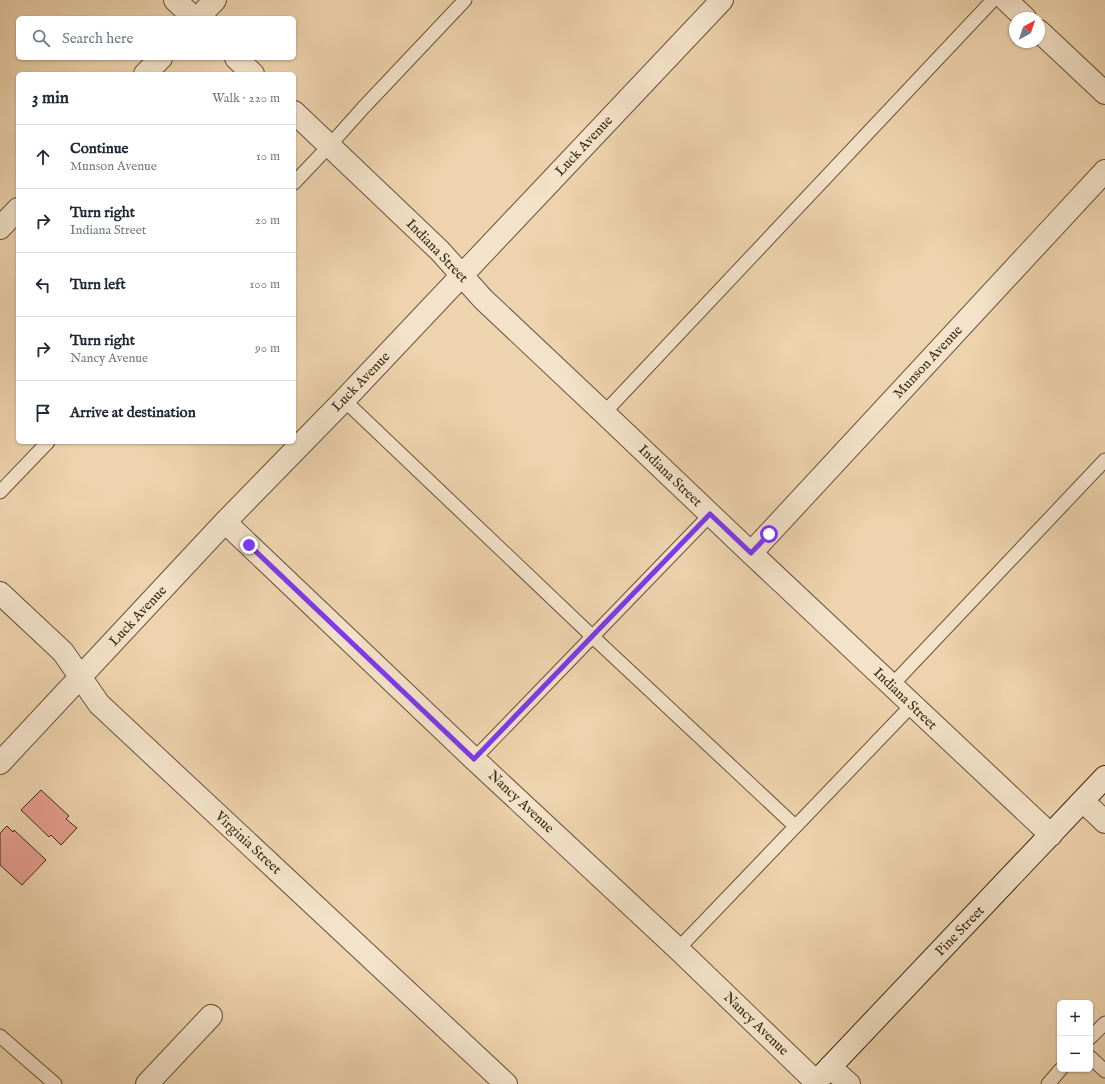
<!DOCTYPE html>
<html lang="en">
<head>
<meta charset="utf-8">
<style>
	body { margin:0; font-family:"IM FELL English",serif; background:#f2f2f3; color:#1f2937 }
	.controls { position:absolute; right:12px; bottom:12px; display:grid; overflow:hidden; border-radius:6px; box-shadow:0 1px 3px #0004 }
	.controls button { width:36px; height:36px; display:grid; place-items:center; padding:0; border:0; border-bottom:1px solid #e0e1e3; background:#fff; color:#1f2937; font:20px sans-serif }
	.compass { position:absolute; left:1009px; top:12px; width:36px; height:36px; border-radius:50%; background:#fff; box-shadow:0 1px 3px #0004; rotate:40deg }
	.stop { position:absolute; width:12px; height:12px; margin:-9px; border:3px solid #7c3aed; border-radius:50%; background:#fff }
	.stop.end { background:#7c3aed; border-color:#fff; box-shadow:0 1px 4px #0008 }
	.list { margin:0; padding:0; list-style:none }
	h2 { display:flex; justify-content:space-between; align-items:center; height:52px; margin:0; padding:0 16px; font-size:17px }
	h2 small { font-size:13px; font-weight:400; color:#747a83 }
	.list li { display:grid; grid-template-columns:26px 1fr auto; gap:12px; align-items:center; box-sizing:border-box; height:64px; padding:0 16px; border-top:1px solid #e0e1e3 }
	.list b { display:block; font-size:15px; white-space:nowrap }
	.list p { margin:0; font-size:13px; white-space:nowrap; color:#747a83 }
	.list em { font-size:13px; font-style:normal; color:#747a83 }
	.icon { flex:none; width:22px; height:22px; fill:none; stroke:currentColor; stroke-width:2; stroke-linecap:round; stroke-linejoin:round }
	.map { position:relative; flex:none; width:1105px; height:1084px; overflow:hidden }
	.search { position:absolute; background:#fff; box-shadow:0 1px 3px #0004; left:16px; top:16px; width:280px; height:44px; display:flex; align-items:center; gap:10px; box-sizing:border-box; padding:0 14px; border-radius:6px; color:#747a83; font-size:15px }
	.panel { position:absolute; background:#fff; box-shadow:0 1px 3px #0004; left:16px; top:72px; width:280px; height:372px; border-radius:6px }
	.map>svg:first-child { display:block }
	.building { fill:#e79f91; stroke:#3c2714 }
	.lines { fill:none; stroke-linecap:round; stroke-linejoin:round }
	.lane-casing { stroke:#68523a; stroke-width:15 }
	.street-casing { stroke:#68523a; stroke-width:24 }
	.secondary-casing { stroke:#3c2714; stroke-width:24 }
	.lane { stroke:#f4e3ca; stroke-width:13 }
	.street { stroke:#f4e3ca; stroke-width:22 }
	.secondary { stroke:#f4e3ca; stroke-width:22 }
	.route { stroke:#7c3aed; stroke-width:5 }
	.labels { text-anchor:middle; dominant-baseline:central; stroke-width:3.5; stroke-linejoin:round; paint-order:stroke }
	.street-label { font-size:14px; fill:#3c2714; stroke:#f4e3ca }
</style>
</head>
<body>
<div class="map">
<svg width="1105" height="1084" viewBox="0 0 1105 1084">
	<rect width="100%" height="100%" fill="#eed4ae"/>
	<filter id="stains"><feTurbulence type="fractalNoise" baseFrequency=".005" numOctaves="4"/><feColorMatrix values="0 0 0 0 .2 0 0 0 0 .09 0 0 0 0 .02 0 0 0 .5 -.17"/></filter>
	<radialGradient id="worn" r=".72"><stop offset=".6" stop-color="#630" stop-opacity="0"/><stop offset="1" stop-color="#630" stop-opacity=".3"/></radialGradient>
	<path class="building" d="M41,790l28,26 -3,3 11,9 -16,17 -10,-10 -2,2 -28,-27z
		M7,826l6,6 1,-2 32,30 -24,25 -22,-20v-32z"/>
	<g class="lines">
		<defs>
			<path id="lane" d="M294,183l36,-38 33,-37 102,-108
				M344,400l249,237 202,189
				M604,413l389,-413
				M0,492l48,-50
				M892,685l213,-225
				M474,759l236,-244
				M678,949l234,-244
				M0,1036l55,48
				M1090,1038l15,-15
				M1090,1057l15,14
				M1048,1084l13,-15"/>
			<path id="street" d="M175,0l19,18
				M1006,0l19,18
				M198,18l17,-18
				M1039,31l66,62
				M236,58l17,16
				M145,74l16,-16
				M294,112l146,139 43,48 121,114 147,140 300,282
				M0,228l18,-19
				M225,522l249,237 204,190 138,133
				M751,553l354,-382
				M0,593l63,59 36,52 407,380
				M0,763l225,-241 119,-122 378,-400
				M1083,801l22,21
				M830,1067l19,17
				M147,1084l64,-68"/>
			<path id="secondary" d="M814,1084l291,-307"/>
		</defs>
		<use href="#lane" class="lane-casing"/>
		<use href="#street" class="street-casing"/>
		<use href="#secondary" class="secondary-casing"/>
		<use href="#lane" class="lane"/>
		<use href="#street" class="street"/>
		<use href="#secondary" class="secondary"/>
	</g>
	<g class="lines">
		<path class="route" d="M249,545l225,214 236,-245 41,39 18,-19"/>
	</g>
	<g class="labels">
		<g class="street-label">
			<text transform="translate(584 146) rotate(-47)">Luck Avenue</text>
			<text transform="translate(437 251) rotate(46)">Indiana Street</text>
			<text transform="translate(928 362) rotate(-47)">Munson Avenue</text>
			<text transform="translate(361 382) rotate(-46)">Luck Avenue</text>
			<text transform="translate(670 476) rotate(44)">Indiana Street</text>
			<text transform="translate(138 616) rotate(-47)">Luck Avenue</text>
			<text transform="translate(905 699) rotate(44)">Indiana Street</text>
			<text transform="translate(521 802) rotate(43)">Nancy Avenue</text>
			<text transform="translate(248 843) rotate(43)">Virginia Street</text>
			<text transform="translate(960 931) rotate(-46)">Pine Street</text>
			<text transform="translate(756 1024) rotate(44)">Nancy Avenue</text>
		</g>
	</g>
	<rect width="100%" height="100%" filter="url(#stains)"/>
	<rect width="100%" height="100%" fill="url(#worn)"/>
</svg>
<div class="controls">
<button>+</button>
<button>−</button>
</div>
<svg class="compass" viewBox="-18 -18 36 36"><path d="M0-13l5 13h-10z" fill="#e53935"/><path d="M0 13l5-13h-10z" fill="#747a83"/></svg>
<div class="stop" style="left:769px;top:534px"></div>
<div class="stop end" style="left:249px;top:545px"></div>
<div class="search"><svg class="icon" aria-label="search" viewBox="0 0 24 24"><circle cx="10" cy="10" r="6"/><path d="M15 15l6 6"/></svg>Search here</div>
<section class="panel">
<h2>3 min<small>Walk · 220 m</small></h2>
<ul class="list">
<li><svg class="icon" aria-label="ahead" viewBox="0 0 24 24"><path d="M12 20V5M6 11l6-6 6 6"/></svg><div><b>Continue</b><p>Munson Avenue</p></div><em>10 m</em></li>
<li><svg class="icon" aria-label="right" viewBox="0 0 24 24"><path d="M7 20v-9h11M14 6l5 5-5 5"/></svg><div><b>Turn right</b><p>Indiana Street</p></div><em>20 m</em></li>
<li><svg class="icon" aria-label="left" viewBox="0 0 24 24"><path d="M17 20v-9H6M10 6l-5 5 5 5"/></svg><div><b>Turn left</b></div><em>100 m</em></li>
<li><svg class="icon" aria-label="right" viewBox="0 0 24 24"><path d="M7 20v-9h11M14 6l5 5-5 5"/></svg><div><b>Turn right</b><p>Nancy Avenue</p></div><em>90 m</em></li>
<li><svg class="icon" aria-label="arrive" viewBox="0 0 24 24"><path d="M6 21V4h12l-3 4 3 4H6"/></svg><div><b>Arrive at destination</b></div></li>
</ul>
</section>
</div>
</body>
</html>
